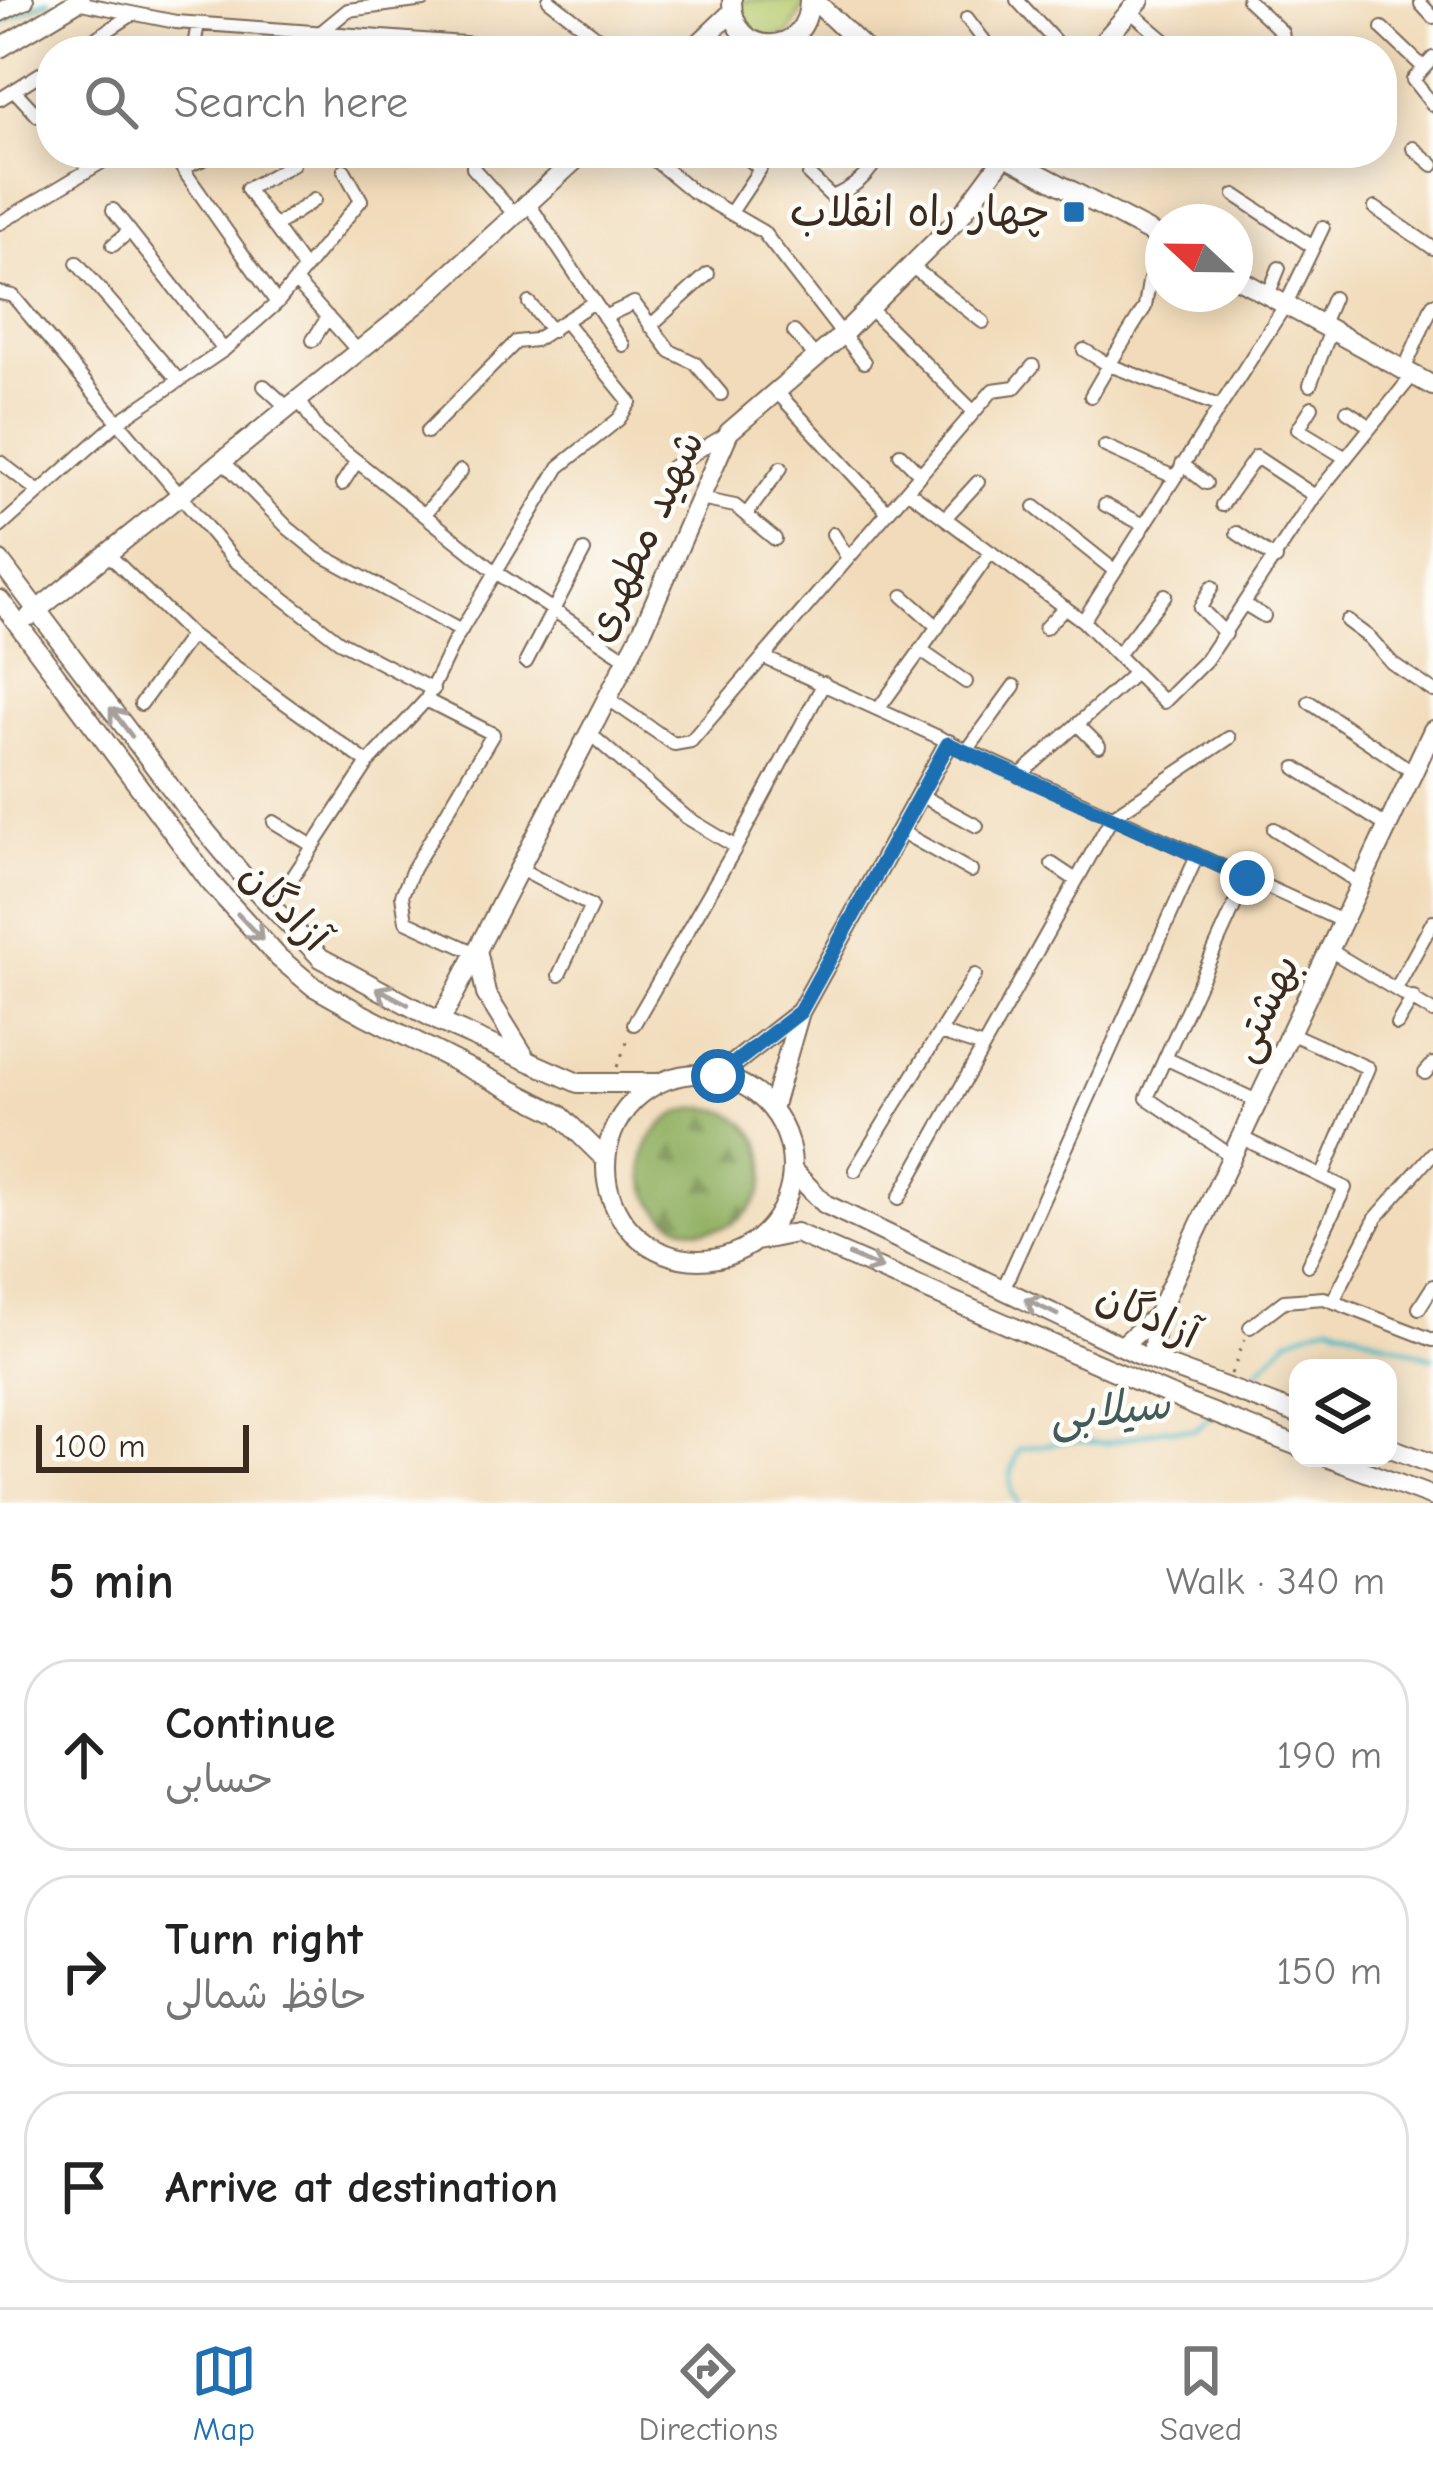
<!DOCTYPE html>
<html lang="en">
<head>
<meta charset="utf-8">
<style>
	body { margin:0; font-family:"Comic Neue","Playpen Sans Arabic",sans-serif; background:#f6f6f6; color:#222 }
	.controls { position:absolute; right:36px; bottom:36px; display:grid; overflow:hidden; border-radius:24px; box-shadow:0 6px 30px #0003 }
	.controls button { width:108px; height:108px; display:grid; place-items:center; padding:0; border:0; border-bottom:3px solid #e0e0e0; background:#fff; color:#222; font:60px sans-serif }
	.compass { position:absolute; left:1145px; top:204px; width:108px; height:108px; border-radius:50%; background:#fff; box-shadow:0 6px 30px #0003; rotate:292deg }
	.scale { position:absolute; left:36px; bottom:30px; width:213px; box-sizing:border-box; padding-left:12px; border:6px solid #3b2a1e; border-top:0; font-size:33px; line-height:42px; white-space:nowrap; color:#3b2a1e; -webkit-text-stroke:9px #fdfcf7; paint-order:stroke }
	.stop { position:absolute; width:36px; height:36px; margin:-27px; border:9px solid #1f6fb2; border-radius:50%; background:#fff }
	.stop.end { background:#1f6fb2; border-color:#fff; box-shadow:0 3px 12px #0008 }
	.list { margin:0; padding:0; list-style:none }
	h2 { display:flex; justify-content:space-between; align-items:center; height:156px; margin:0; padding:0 48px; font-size:51px }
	h2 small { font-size:39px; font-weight:400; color:#767676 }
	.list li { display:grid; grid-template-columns:78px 1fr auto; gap:36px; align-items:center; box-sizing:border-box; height:192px; margin:0 24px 24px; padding:0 24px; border:3px solid #e0e0e0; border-radius:48px }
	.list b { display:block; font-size:45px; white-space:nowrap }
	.list p { margin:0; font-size:39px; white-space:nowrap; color:#767676 }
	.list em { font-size:39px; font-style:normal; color:#767676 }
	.icon { flex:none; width:66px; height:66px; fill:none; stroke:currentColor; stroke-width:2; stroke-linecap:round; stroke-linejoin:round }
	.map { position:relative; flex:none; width:1433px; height:1503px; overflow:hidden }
	.search { position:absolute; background:#fff; box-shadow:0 6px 30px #0003; left:36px; right:36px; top:36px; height:132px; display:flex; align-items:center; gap:30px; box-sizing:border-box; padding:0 42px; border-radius:48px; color:#767676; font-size:45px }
	.sheet { height:804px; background:#fff }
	nav { display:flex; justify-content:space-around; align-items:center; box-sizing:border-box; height:168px; border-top:3px solid #e0e0e0; background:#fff; font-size:33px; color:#767676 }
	nav a { display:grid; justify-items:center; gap:6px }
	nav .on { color:#1f6fb2 }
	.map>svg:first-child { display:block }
	.grass { fill:url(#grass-tufts); stroke:#797b47; stroke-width:3 }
	.forest { fill:url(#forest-firs); stroke:#666d40; stroke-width:3 }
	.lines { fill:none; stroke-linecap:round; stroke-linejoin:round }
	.stream { stroke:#4ebcc7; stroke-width:4.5 }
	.street-casing { stroke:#7b6855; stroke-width:16 }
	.secondary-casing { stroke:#7b6855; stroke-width:22 }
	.path { stroke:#7b6855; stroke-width:3; stroke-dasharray:3 9; stroke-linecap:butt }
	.street { stroke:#fff; stroke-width:12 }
	.secondary { stroke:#fff; stroke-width:18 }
	.oneway { stroke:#a79f9a }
	.route { stroke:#1f6fb2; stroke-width:15 }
	.poi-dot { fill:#1f6fb2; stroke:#fdfcf7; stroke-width:4.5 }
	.labels { text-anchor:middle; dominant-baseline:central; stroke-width:9; stroke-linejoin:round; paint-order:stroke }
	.poi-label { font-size:42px; fill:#3b2a1e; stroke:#fdfcf7; text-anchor:end }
	.street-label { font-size:42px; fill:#3b2a1e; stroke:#fdfcf7 }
	.water-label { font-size:45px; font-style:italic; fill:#425d59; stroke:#fdfcf7 }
</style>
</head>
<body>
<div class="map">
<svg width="1433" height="1503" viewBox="0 0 1433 1503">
	<defs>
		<pattern id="grass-tufts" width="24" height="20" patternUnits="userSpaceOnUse" patternTransform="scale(3)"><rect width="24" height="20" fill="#b7cc70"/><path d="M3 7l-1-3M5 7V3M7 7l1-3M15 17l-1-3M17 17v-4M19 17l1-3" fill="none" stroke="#9eaf61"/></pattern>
		<pattern id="forest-firs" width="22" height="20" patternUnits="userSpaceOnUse" patternTransform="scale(3)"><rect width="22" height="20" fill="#91b062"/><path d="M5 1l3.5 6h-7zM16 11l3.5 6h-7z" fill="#788f50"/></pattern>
	</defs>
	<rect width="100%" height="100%" fill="#fdfcf7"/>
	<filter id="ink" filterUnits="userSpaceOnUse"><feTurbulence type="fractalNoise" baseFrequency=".00833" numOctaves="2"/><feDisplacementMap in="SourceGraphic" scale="24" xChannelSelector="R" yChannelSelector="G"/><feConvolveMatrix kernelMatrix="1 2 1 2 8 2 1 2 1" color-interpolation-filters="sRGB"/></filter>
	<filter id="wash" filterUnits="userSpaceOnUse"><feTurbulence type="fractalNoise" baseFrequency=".004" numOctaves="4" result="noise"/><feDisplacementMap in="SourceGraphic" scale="48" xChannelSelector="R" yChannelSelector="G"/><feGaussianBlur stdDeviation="2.7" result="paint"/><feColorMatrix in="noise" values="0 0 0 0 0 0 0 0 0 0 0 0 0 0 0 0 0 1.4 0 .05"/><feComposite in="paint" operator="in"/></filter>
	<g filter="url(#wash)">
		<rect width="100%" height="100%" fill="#f1dbba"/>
		<path class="grass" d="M737,0h67l1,4 -16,30 -23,5 -20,-10z"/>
		<path class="forest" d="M643 1169a61 61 0 1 1 122 0a61 61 0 1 1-122 0Z"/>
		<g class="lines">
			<path class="stream" d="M0,24l49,-24
				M1242,1388l46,-49 42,-16 103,35
				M1018,1503c-13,-18 -6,-35 1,-54l51,-8 38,2 56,-14 32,1 15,-14"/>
		</g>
	</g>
	<g filter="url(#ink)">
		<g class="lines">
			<defs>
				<path id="street" d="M549,0l66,51
					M1017,0l47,51
					M1248,0l34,32 2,10 -6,9
					M76,2l100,20 400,29
					M1421,4l12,13
					M1130,11l47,40
					M967,18l25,33
					M1382,28l42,40
					M76,51l57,-37
					M193,51l5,-27
					M319,51l1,-18 28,-23 76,-10
					M1433,58l-20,22 20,25
					M14,90l24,26
					M0,99l51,-32
					M1413,148l20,17
					M218,153l-36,15 95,135
					M473,153v15l43,48
					M646,153l46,38 71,41 101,130
					M1109,153l20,4 3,-4
					M293,164l-46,25 58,80
					M809,175l23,22c20,-8 40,-23 47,-44
					M1235,195l78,52
					M529,204l94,141
					M1375,208l58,40
					M113,210l111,140
					M732,211l28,-42 -18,-16
					M0,223l117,-70
					M274,227l40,-27
					M113,245l17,-14
					M1163,250l-14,32 -4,25 -36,58 110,41
					M77,263l102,118
					M911,266l72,56
					M295,281l63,70
					M0,293l13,3 221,264 105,81 94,49
					M1268,295l11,-27
					M529,303l23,28
					M869,308l105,104
					M604,317l30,-14 36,48 25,12 26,31
					M1322,324l11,-26
					M650,326l58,-52
					M794,332l22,25
					M313,340l15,-23
					M1084,350l25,15 -18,31
					M1404,370l29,-66
					M1310,385l21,-55
					M264,386l24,22
					M776,391l112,121
					M299,400l20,31 178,142 130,86
					M1312,407l-14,22 48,29
					M1347,411l24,16
					M427,432l89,-90 19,-2 59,-38
					M1105,446l69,31
					M900,454l20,20
					M223,461l65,67 32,26 141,77
					M0,462l39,30
					M1182,464l24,19
					M672,467l56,-34
					M342,484l15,-23
					M907,490l176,131 81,81 42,-42 109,-164 98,-121
					M700,499l35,7 40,33
					M1105,505l39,20
					M1222,505l34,-48 59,39
					M1035,507l80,64
					M424,515l37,-44
					M746,515l35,-47
					M945,518l33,-36
					M0,527l118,-105 106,-72 53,-47 84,-103 -17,-30
					M1237,533l39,26
					M833,534l15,24
					M108,554l83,81 177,128
					M1212,587l-12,21 26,26
					M903,596l35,31
					M1246,605l18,11
					M1083,621l203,-317 37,-77
					M1347,621l23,17 22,25 41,28
					M1045,628l20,-21
					M920,650l46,32
					M1117,655l48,-60
					M763,657l581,265
					M526,662l58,-111
					M607,698l67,46 17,-3 302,-351 22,-3 18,-21
					M1309,702l104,70
					M141,704l50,-69
					M880,707l111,-155
					M1077,724l22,22
					M588,732l98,85 50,30
					M966,752l48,-66
					M1296,768l92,59
					M1019,776l116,-103
					M920,795l57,31
					M274,822l39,24
					M1274,829l87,55
					M900,831l71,40
					M1052,864l24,16
					M518,868l73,38 -32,69
					M287,886l81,-123 58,-63
					M1331,951l102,61
					M478,954l-72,-33 -4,-26 11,-26 80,-135 -67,-34 28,-58 105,-175 60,-48 11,-17 -64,-79
					M1397,987l36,-66
					M634,1024l102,-177 88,-164
					M1397,1024l16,-27
					M940,1033l43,14
					M1292,1034l76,34 -46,109
					M1165,1058l94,44
					M1425,1073l8,-9
					M1242,1138l103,50 -37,77
					M1233,1157l-86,-59 100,-220
					M855,1170l120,-195
					M899,1198l213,-381 117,-79
					M1003,1289l194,-433
					M1333,1301l43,-83 57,-65
					M1419,1308l14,-22
					M1250,1327l34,-26 40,-3 109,42"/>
				<path id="secondary" d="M732,0c-1,59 77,59 77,0
					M814,0l53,51
					M0,12l24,-12
					M0,48l80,-48
					M691,51l41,-39
					M726,51l28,-10
					M1095,51l45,-51
					M1000,153l163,86
					M1235,277l198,109
					M0,561l183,243 67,80 71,74 119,64 138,61h80
					M0,600l210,282 69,76 35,29 50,28 195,99 47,46
					M30,616l392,-316 161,-147
					M478,954l8,40 39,63
					M440,1022l203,-393 86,-197 112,-96 118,-118 48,-65
					M606 1167a93 93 0 1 1 186 0a93 93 0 1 1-186 0Z
					M719,1075l81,-63
					M772,1109l28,-97 148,-268
					M792,1170l33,34 321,154 152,56
					M756,1241l40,-8 399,173 103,40
					M1157,1315l276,-585
					M1122,1346l35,-31 -4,30 9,18
					M1388,1447l45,17
					M1329,1458l104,39"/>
			</defs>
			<use href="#street" class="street-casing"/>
			<use href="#secondary" class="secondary-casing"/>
			<path class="path" d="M617,1067l12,-30
				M1231,1374l14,-35"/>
			<use href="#street" class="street"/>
			<use href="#secondary" class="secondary"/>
		</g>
		<defs><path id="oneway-shaft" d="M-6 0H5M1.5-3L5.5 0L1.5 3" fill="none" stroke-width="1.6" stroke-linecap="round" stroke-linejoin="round" transform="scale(3)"/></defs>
		<g class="oneway">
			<use href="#oneway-shaft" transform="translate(121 722) rotate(-127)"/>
			<use href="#oneway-shaft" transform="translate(250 927) rotate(47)"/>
			<use href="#oneway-shaft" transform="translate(392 996) rotate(-152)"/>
			<use href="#oneway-shaft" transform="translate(866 1262) rotate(23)"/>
			<use href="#oneway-shaft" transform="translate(1041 1307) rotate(-154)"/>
		</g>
	</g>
	<g class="lines" filter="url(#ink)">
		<path class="route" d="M718,1076l82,-64 148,-268 299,134"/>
	</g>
	<rect class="poi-dot" x="1062" y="200" width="24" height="24" rx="6"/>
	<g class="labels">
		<g class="poi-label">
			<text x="1050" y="212">چهار راه انقلاب</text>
		</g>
		<g class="street-label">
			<text transform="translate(644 536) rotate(-65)">شهید مطهری</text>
			<text transform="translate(285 906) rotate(46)">آزادگان</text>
			<text transform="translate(1264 1008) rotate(-65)">بهشتی</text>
			<text transform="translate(1148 1315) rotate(24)">آزادگان</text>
		</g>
		<g class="water-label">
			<text transform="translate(1110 1409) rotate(-6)">سیلابی</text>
		</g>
	</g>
</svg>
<div class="controls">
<button><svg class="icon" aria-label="layers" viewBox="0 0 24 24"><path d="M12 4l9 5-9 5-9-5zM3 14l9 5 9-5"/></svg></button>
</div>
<svg class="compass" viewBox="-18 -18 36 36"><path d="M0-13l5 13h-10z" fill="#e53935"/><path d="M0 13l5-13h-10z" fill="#767676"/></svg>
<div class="scale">100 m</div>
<div class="stop" style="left:718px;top:1076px"></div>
<div class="stop end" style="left:1247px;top:878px"></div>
<div class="search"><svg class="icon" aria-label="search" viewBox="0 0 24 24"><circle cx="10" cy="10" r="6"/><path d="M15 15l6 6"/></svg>Search here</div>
</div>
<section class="sheet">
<h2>5 min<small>Walk · 340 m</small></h2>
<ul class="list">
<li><svg class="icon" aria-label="ahead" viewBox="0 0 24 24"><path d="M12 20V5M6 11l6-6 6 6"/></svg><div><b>Continue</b><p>حسابی</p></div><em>190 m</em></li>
<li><svg class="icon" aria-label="right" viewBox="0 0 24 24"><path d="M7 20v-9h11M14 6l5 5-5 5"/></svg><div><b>Turn right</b><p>حافظ شمالی</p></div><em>150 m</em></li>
<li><svg class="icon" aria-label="arrive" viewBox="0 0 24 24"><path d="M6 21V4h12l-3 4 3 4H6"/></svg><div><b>Arrive at destination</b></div></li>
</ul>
</section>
<nav>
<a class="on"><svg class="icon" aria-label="map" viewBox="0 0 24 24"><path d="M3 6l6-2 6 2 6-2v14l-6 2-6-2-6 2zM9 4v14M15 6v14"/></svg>Map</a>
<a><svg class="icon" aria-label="directions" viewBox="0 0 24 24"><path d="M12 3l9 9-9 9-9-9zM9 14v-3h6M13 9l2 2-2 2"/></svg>Directions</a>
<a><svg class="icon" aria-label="saved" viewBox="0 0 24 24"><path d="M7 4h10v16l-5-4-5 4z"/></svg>Saved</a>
</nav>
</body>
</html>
